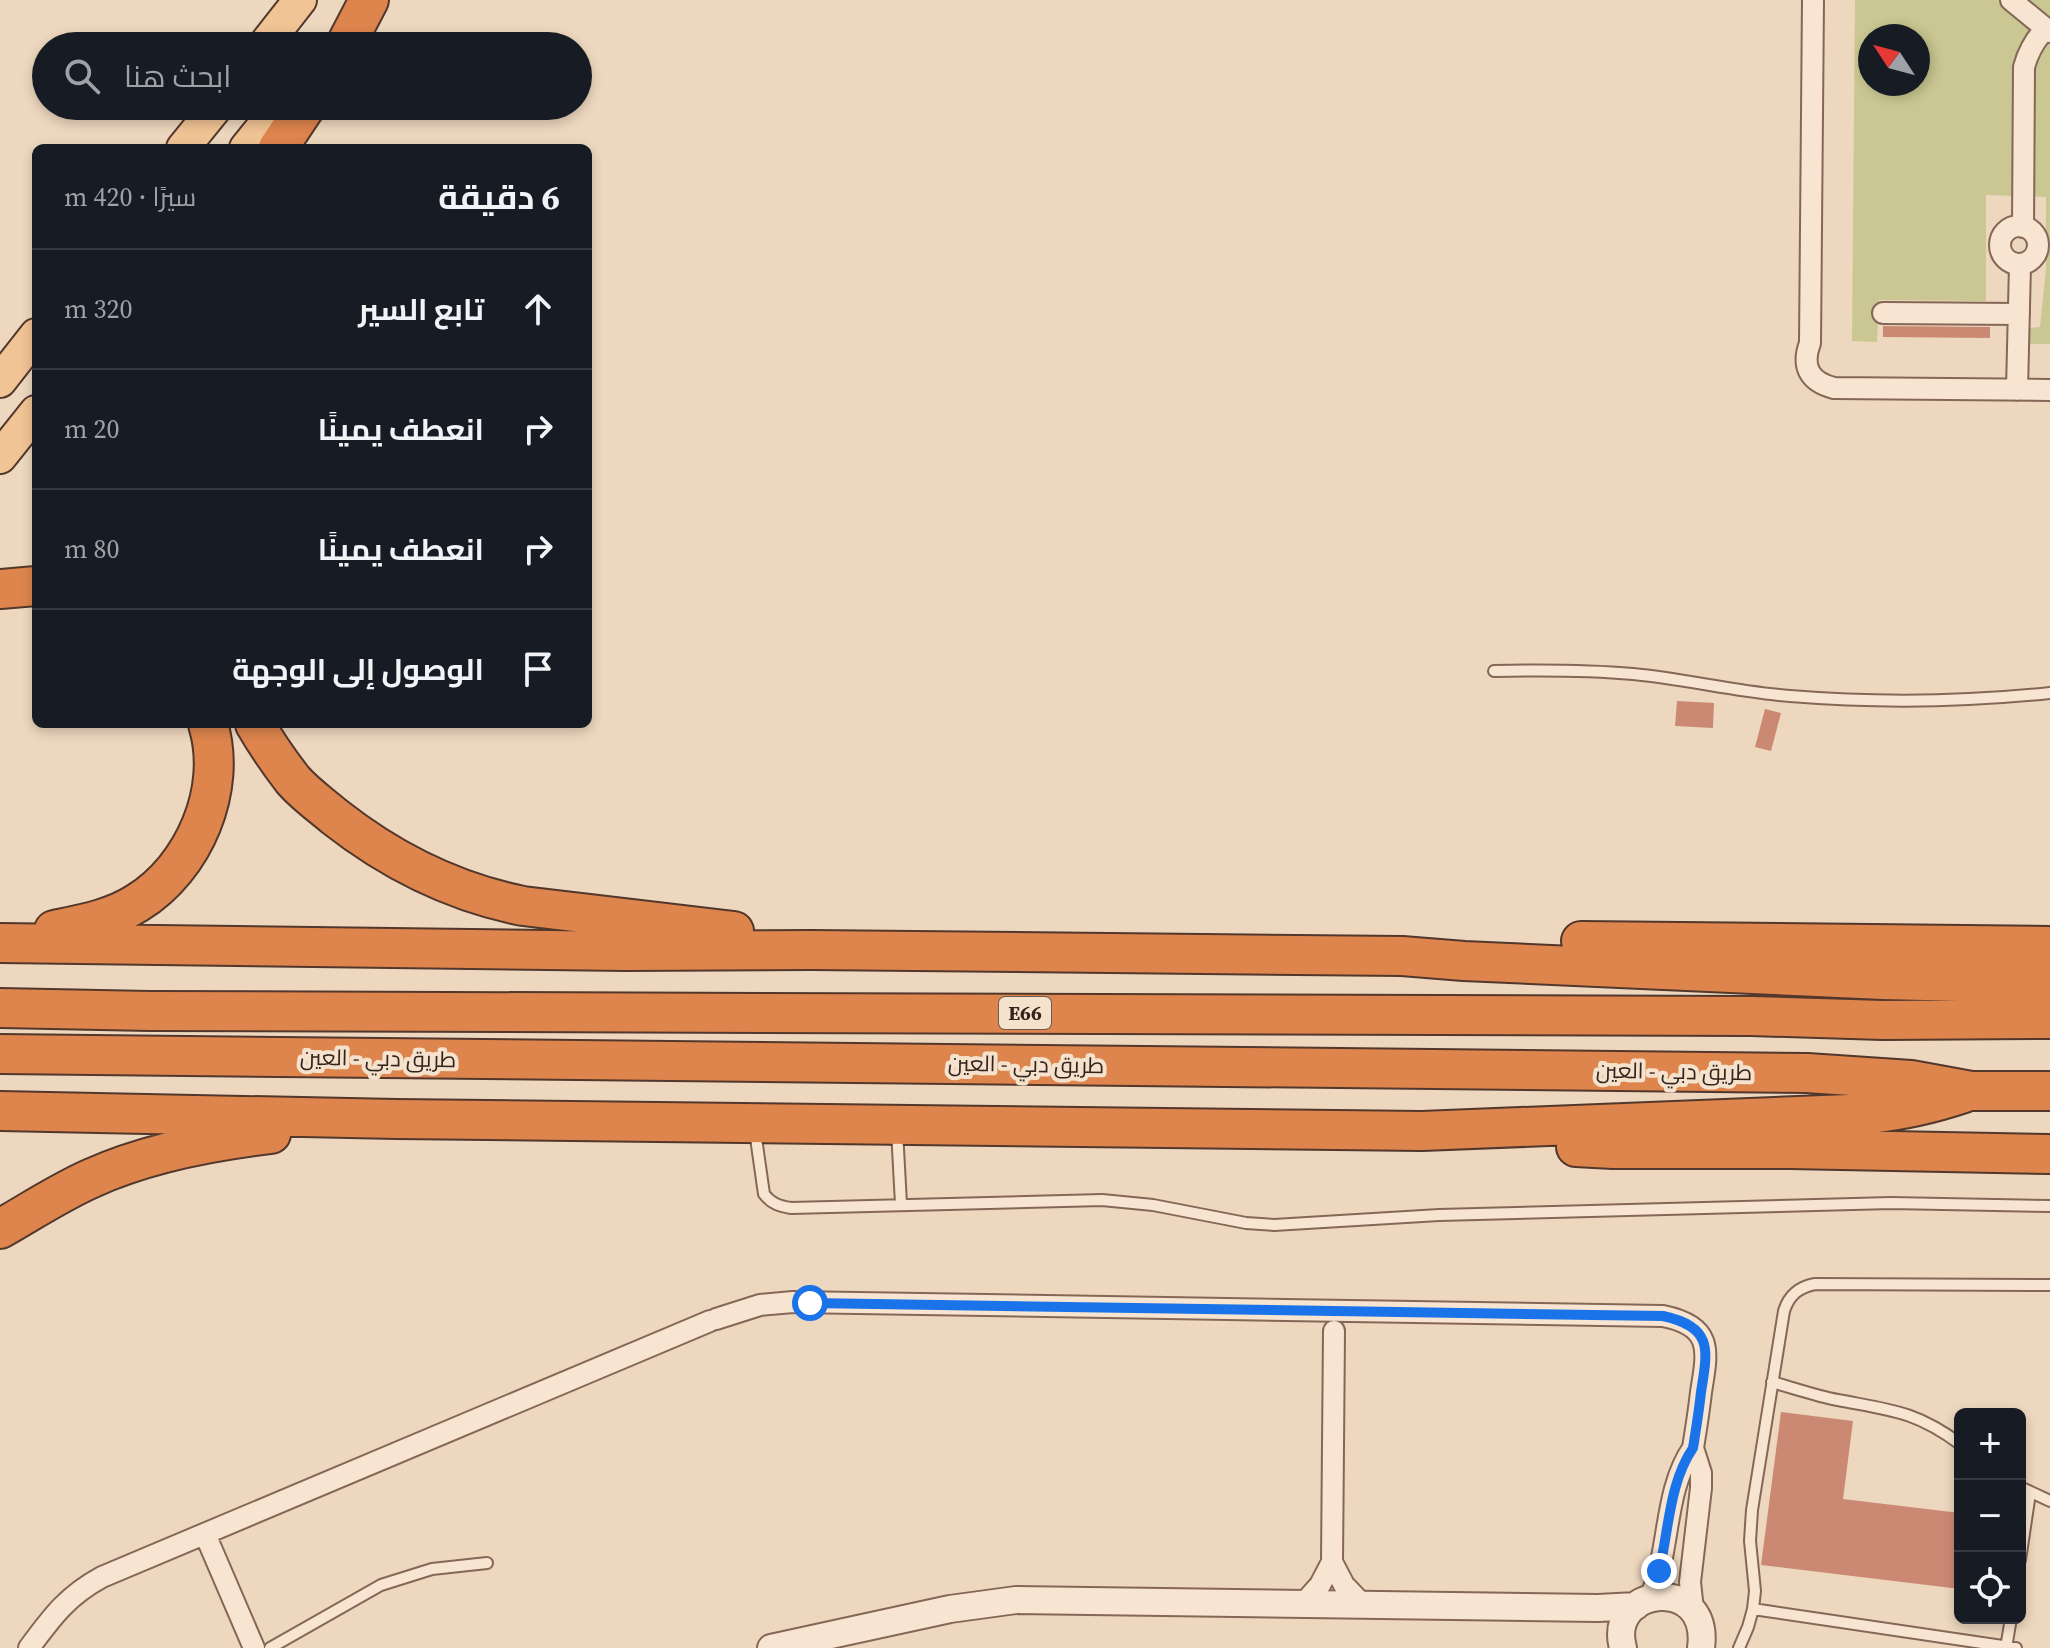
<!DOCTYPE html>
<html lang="ar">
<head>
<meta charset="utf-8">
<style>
	body { margin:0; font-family:"Source Serif 4",Cairo,serif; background:#20242c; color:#f1f3f6; direction:rtl }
	.controls { position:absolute; right:24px; bottom:24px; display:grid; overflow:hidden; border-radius:12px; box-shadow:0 4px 12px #0003 }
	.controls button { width:72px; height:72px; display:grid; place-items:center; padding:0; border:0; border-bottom:2px solid #363941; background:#171b24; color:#f1f3f6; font:40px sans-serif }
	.compass { position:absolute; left:1858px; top:24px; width:72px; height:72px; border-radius:50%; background:#171b24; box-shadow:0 4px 12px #0003; rotate:306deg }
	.stop { position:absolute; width:24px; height:24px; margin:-18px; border:6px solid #1a73e8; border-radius:50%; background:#fff }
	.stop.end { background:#1a73e8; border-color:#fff; box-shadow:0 2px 8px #0008 }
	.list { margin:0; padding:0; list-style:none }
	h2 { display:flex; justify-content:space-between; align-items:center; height:104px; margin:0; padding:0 32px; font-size:34px }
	h2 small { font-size:26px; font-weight:400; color:#9ea1a6 }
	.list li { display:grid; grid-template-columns:52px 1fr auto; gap:24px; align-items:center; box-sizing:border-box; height:120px; padding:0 32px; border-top:2px solid #363941 }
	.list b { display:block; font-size:30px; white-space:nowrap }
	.list em { font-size:26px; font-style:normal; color:#9ea1a6 }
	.icon { flex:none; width:44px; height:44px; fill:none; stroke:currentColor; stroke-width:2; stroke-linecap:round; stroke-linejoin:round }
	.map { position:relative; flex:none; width:2050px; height:1648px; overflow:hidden; direction:ltr }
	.search { position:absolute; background:#171b24; box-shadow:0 4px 12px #0003; left:32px; top:32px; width:560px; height:88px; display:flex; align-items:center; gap:20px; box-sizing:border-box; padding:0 28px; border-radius:44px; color:#9ea1a6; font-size:30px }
	.panel { position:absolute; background:#171b24; box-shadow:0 4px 12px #0003; left:32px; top:144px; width:560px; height:584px; border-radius:12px; direction:rtl }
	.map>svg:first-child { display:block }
	.green { fill:#cbc792; fill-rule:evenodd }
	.building { fill:#cb8974 }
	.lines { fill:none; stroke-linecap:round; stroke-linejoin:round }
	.service-casing { stroke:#856757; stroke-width:14 }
	.minor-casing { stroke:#856757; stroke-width:24 }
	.tertiary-casing { stroke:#856757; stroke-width:30 }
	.primary-casing { stroke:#52372c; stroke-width:36 }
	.motorway-casing { stroke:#52372c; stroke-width:42 }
	.service { stroke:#f8e5d1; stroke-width:10 }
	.minor { stroke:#f8e5d1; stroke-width:20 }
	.tertiary { stroke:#f8e5d1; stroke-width:26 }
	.primary { stroke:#f1c495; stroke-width:32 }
	.motorway { stroke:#de854d; stroke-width:38 }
	.route { stroke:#1a73e8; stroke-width:10 }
	.labels { text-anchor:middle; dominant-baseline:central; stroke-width:8; stroke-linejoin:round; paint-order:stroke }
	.shield { fill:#f5e2cd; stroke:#6e5c51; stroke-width:2 }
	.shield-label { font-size:20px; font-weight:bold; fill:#34231c }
	.street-label { font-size:22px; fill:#34231c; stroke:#f5e2cd }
</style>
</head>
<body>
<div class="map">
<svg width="2050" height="1648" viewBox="0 0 2050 1648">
	<rect width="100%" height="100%" fill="#edd7be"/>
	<path class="green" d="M1855,0h195v344h-22l1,-16 11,-1 6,-58v-72l-60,-2v106l-107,-1 -2,42 -25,-1zM1870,36h48v48h-48z"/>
	<path class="building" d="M1883,326l107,1v11l-107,-1z
		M1677,701l37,2 -1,25 -38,-2z
		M1765,709l16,4 -10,38 -16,-4z
		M1781,1412l72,9 -10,78 117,14v76l-199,-24z"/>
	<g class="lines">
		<defs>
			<path id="service" d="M1494,671c46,-1 93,-1 139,3 53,5 104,18 157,22 86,7 174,6 260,-3
				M897,1130l4,74
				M755,1131l9,63c8,10 15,12 27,14l311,-8 51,5 93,18 28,2 165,-10 452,-12 159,3
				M1772,1382c22,6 44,14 66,18 52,10 78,11 122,44
				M2020,1487l30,14
				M2020,1560l10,-67
				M1753,1609l263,39
				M270,1648l111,-63 51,-16 55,-6
				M1739,1648l9,-21 5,-18 2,-18 -5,-50 2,-31 32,-199c5,-16 15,-24 31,-27l235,1
				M2006,1648l5,-30"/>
			<path id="minor" d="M1813,0l-3,343c-9,24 0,39 24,45l216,2
				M2011,0l39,32
				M2000 245a19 19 0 1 1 38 0a19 19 0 1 1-38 0Z
				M2023,227l1,-160c4,-15 10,-26 21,-38
				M1883,313l136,1
				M2017,390l3,-125
				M716,1319l44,-14 33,-3 870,14c50,10 45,34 38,76 -2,19 -5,37 -8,56 -30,44 -22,102 -43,150
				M205,1534l49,114
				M1332,1562l12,23 18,19
				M1304,1603l16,-18 12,-23 2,-231
				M1693,1610l-3,-28 11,-94v-15l-8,-25
				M29,1648c23,-31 38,-52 73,-71l608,-256"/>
			<path id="tertiary" d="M771,1648l179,-39 66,-9 582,8 38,-2
				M1623,1648c-17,-62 88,-74 78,0"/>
			<path id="primary" d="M264,46l36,-46
				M183,148l34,-42
				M246,148l34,-42
				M0,381l36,-46
				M0,457l36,-45"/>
			<path id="motorway" d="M345,46l24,-46
				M278,148l28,-42
				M0,589l36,-3
				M255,724c11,19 24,38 38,56 12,14 28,25 42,37 56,44 118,75 188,89l211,25
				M54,930c29,-6 58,-11 83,-27 57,-35 91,-114 71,-179
				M1581,941l469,5
				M0,943l626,8 185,-1 591,6 62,5 419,19 167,4
				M0,1008l150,3 1601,5 132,4 167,-1
				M0,1054l1807,19 104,7 60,11h79
				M0,1111l397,8 1025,12 452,-18c32,-3 60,-10 90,-20
				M1576,1147l37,2h176l261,5
				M0,1229c30,-17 60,-37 92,-51 55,-25 119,-37 179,-44"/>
		</defs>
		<use href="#service" class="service-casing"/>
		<use href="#minor" class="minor-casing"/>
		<use href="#tertiary" class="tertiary-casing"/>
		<use href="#primary" class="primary-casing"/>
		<use href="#motorway" class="motorway-casing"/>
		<use href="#service" class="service"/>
		<use href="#minor" class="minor"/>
		<use href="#tertiary" class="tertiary"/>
		<use href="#primary" class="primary"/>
		<use href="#motorway" class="motorway"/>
	</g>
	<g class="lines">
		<path class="route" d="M810,1303l853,13c50,11 45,33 38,76 -2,19 -5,37 -8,56 -24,35 -24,82 -34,123"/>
	</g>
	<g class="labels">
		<rect class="shield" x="999" y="997" width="52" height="32" rx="6"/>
		<g class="shield-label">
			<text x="1025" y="1013">E66</text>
		</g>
		<g class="street-label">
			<text transform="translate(378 1058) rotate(1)">طريق دبي - العين</text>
			<text transform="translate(1026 1064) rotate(1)">طريق دبي - العين</text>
			<text transform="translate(1674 1071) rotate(1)">طريق دبي - العين</text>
		</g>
	</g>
</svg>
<div class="controls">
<button>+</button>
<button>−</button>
<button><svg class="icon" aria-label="locate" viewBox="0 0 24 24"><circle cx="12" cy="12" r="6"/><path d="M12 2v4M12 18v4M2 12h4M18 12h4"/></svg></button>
</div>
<svg class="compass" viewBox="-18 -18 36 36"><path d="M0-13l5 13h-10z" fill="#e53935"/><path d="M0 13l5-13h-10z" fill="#9ea1a6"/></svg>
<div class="stop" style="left:810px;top:1303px"></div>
<div class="stop end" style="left:1659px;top:1571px"></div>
<div class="search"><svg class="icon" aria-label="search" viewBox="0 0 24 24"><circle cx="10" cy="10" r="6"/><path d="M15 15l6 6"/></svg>ابحث هنا</div>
<section class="panel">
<h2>6 دقيقة<small>سيرًا · 420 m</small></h2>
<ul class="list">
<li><svg class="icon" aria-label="ahead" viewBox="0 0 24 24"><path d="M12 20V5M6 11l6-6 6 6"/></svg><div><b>تابع السير</b></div><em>320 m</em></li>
<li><svg class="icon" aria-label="right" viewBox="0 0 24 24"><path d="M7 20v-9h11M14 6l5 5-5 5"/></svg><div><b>انعطف يمينًا</b></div><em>20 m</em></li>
<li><svg class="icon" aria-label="right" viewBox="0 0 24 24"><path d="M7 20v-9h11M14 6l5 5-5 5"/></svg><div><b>انعطف يمينًا</b></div><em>80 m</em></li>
<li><svg class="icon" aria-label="arrive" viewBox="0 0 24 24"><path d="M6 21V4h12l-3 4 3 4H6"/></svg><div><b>الوصول إلى الوجهة</b></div></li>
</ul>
</section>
</div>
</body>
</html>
